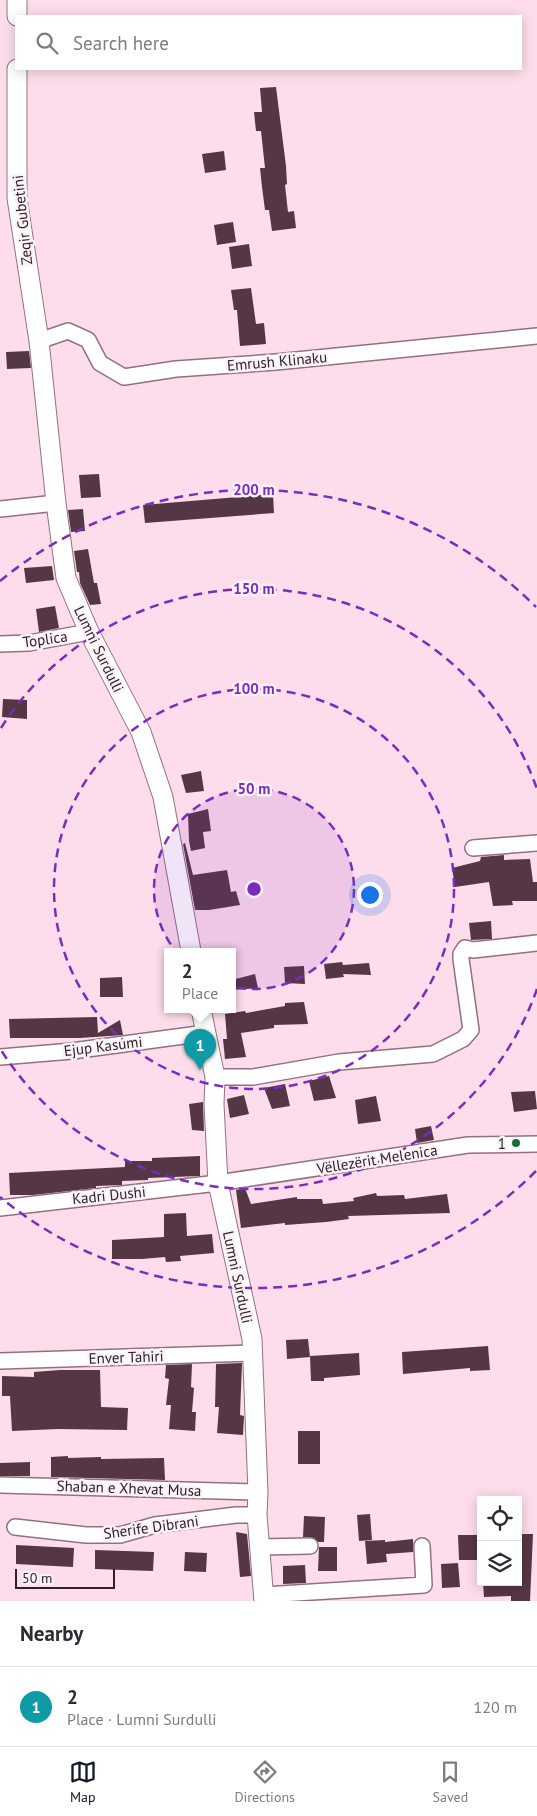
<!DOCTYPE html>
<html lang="en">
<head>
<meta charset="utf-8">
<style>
	body { margin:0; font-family:"PT Sans",sans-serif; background:#f7f7f7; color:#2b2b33 }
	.controls { position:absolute; right:15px; bottom:15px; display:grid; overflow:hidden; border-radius:0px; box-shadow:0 2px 12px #0003 }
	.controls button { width:45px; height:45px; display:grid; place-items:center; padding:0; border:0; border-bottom:1px solid #e1e1e2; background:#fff; color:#2b2b33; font:25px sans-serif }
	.scale { position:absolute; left:15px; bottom:12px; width:100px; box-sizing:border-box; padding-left:5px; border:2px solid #302128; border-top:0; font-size:14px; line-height:18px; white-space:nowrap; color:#302128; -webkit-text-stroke:4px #faf2f6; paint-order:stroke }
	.you { position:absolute; left:369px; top:894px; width:18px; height:18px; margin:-12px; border:4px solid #fff; border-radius:50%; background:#1a73e8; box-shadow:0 0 0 8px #1a73e833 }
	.badge { display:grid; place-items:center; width:32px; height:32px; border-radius:50%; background:#111827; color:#fff; font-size:16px; font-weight:700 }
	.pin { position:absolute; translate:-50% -41px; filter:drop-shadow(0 1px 2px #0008) }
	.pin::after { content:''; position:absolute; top:26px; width:18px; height:15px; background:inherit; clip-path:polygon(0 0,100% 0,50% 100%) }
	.popup { position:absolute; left:164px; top:948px; width:72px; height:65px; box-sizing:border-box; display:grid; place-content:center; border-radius:0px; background:#fff; filter:drop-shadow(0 1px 4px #0005); font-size:16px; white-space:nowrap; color:#7c7c81 }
	.popup b { font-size:19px; color:#2b2b33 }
	.popup::after { content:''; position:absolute; left:50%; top:100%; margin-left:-10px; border:10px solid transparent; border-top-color:#fff }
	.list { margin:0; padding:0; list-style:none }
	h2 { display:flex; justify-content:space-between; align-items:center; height:65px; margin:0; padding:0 20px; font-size:21px }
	h2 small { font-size:16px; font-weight:400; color:#7c7c81 }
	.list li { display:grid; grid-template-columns:32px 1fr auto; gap:15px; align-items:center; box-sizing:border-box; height:80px; padding:0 20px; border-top:1px solid #e1e1e2 }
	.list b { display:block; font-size:19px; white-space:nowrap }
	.list p { margin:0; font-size:16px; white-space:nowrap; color:#7c7c81 }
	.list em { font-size:16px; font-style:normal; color:#7c7c81 }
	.icon { flex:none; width:28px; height:28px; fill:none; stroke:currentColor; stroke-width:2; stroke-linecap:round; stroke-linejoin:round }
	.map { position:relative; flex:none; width:537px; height:1601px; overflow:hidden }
	.search { position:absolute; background:#fff; box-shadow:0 2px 12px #0003; left:15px; right:15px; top:15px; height:55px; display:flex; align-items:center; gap:12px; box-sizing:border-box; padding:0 18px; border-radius:0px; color:#7c7c81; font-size:19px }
	.sheet { height:145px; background:#fff }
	nav { display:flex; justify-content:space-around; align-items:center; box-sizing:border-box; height:70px; border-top:1px solid #e1e1e2; background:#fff; font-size:14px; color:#7c7c81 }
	nav a { display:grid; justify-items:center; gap:2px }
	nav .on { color:#111827 }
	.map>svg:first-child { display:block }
	.building { fill:#553645 }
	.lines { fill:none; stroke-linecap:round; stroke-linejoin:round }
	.minor-casing { stroke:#937080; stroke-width:18 }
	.tertiary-casing { stroke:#937080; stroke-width:21 }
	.minor { stroke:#fff; stroke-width:15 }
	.tertiary { stroke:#fff; stroke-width:19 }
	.ring { fill:none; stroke:#7b2cbf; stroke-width:2.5; stroke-dasharray:9 6 }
	.poi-dot { fill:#196b3b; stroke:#faf2f6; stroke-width:2 }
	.labels { text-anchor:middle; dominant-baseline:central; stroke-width:5; stroke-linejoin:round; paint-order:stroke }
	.street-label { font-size:15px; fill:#302128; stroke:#faf2f6 }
	.poi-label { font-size:15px; fill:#302128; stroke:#faf2f6; text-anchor:end }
	.centre { fill:#7b2cbf; stroke:#faf2f6; stroke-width:2.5 }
	.ring-label { font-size:15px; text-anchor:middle; font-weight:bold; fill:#7b2cbf; stroke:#faf2f6; stroke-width:5; stroke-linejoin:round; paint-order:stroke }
</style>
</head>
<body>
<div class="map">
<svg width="537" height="1601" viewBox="0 0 537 1601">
	<rect width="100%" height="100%" fill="#fdddeb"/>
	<path class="building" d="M276,87l10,79 1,18 -2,1 3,27 6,-1 2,17 -24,3 -3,-21h-4l-3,-23 -2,-19h5l-4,-37h-5l-2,-19h8l-2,-24z
		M224,151l2,19 -21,3 -3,-19z
		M233,222l3,20 -19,3 -3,-20z
		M249,244l3,22 -20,3 -3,-22z
		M251,288l5,36 8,-1 2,21 -26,2 -3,-36h-3l-3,-20z
		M29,351l2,17 -24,1 -1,-17z
		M99,474l2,23 -20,1 -2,-23z
		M273,494l1,19 -129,10 -2,-18z
		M83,509l2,22 -14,1 -3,-22z
		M88,549l6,34h3l4,21 -11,1 -10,-22 -1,-11h-2l-3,-21z
		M52,566l2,14 -28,3 -2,-15z
		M55,606l4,22 -20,4 -3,-23z
		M3,699l24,1v19l-25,-2z
		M201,771l3,20 -18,2 -5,-18z
		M208,809l3,22 -8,1 2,16 -14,3 -2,-10 -1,-27z
		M185,843l8,32 34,-5 4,22 5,-1 4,14 -31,5h-14l-12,-66z
		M504,855v5l26,-1 3,23h4v19h-25l1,4 -20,1 -4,-24 -34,5 -3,-19 28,-7 1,-4z
		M491,921l1,18 -21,1 -2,-17z
		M342,962l1,3 26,-2 2,12 -28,-1 1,3 -18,2 -2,-15z
		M304,966l1,18 -20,-1 -1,-16z
		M255,974l3,14 -26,2v-10z
		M122,977l1,20h-23v-19z
		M304,1002l4,22 -34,1v3l-33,5 5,24 -21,2 -2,-20h4l-2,-25 20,-3 1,2 39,-7v-3z
		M97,1017l1,16 22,-13 3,15 -43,3h-70l-1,-19z
		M329,1076l7,22 -22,3 -5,-20z
		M285,1084l5,22 -18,3 -8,-21z
		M535,1091l2,18 -23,3 -3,-20z
		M244,1095l5,19 -19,4 -3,-19z
		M376,1096l5,25 -23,3 -3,-24z
		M203,1102l1,29 -12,-1 -3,-26z
		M431,1126l3,14 -17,3 -2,-14z
		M200,1156v20l-52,2v2l-26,1v4l-26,1v2l-63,7h-23l-1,-22 116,-6v-6h27v-3z
		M245,1188l6,16 46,-7v2h25l1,5 31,-3 -1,-3 23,-5 1,3 27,-1 1,4 42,-5 3,19 -102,3 1,3 -23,3 -41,3v-2l-44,5 -5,-38z
		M186,1213l1,23 25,-2 2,19 -34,3 1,5 -15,1 -1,-5 -23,2h-30v-19l52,-3v-23z
		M308,1339l2,18 -23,2 -1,-19z
		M488,1346l2,24 -20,1v-3l-67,6 -1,-22z
		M359,1353l1,22 -36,3v3h-13l-1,-25z
		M242,1363l-2,52 4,1 -1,19 -26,-2 2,-26h-4l1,-43z
		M192,1364l-1,23 3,1 -2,24h4l-1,19 -26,-2 2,-24h-5l3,-26 -4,-1 1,-13z
		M60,1370h40l1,37 27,1 -1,22 -69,-1 -46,2 -2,-35h-8v-20l32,1v-5z
		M298,1431h22v33h-22z
		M68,1456v2l33,-1v2l63,-1 1,22 -114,-3v-20z
		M30,1462v14h-30v-13z
		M370,1514l2,26 -13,1 -2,-26z
		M304,1516l21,1 -1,25h-6l-4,-4 -11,-1z
		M236,1532l11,2 4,42 -11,1z
		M518,1534h15l-3,67h-19v-5l-27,1 -1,-15h35z
		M458,1535h23v25h-22z
		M413,1539v13l-27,2 1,8 -20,2 -2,-23 20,-1v2z
		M16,1545l58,3 -1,19 -57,-3z
		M319,1547h18v24h-19z
		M95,1550l59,2 -1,19 -58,-2z
		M185,1552l22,1 -1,19 -22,-1z
		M458,1563l2,24 -18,1 -1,-24z
		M305,1565l1,18 -23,1v-18z"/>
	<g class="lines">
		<defs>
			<path id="minor" d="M39,341l29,-10 20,9 12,23 24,14 52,-8 100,-7 261,-26
				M0,509l56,-6
				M0,644l29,-1 60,-11
				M473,848l64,-5
				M0,1057l72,-6 134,-18
				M215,1077h38l86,-15 94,-8 30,-15 8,-9 -10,-71v-5l4,-6 8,2 64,-7
				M0,1208l218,-25 250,-38 69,-1
				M0,1361l252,-8
				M0,1485l258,7
				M15,1527l71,8h34l35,-10 81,-10h21
				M261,1547l49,-1
				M264,1595l160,-10 -2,-39"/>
			<path id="tertiary" d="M17,16v-16
				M17,69v129l22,143 17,162 10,75 23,54 52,100 22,65 28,154
				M201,1009l14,68 -1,27 4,79 34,156 6,153 -1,23 7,86"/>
		</defs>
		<use href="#minor" class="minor-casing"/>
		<use href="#tertiary" class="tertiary-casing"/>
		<use href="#minor" class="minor"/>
		<use href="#tertiary" class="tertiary"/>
	</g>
	<circle cx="254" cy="889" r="100" fill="#7b2cbf" fill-opacity=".12"/>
	<g class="ring">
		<circle cx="254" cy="889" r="100"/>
		<circle cx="254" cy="889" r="200"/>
		<path d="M537 989A300 300 0 0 1 1 1050M1 728A300 300 0 0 1 537 789"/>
		<path d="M536 1171A399 399 0 0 1 0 1197M0 581A399 399 0 0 1 536 607"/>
	</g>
	<circle class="poi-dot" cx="516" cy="1143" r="5"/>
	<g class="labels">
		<g class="street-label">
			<text transform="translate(22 220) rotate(-96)">Zeqir Gubetini</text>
			<text transform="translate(277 361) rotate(-5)">Emrush Klinaku</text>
			<text transform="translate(45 639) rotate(-8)">Toplica</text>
			<text transform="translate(99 649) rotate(64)">Lumni Surdulli</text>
			<text transform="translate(103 1046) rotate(-7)">Ejup Kasumi</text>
			<text transform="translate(377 1159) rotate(-9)">Vëllezërit Melenica</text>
			<text transform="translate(109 1195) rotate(-6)">Kadri Dushi</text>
			<text transform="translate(238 1277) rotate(78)">Lumni Surdulli</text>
			<text transform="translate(126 1357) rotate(-2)">Enver Tahiri</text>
			<text transform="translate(129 1488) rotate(2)">Shaban e Xhevat Musa</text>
			<text transform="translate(151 1527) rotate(-8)">Sherife Dibrani</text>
		</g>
		<g class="poi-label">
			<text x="506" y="1143">1</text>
		</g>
	</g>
	<circle cx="254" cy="889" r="8" class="centre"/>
	<g class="ring-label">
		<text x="254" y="495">200 m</text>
		<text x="254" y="594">150 m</text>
		<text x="254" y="694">100 m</text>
		<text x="254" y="794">50 m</text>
	</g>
</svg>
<div class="controls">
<button><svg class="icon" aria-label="locate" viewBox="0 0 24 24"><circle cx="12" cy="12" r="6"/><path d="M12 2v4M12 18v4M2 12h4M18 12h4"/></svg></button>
<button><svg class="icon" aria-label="layers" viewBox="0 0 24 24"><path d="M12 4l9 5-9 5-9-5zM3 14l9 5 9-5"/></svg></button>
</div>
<div class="scale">50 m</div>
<div class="you"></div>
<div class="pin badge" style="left:200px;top:1070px;background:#0f9aa8">1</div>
<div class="popup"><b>2</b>Place</div>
<div class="search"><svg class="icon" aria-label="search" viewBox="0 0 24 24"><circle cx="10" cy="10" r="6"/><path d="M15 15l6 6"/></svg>Search here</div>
</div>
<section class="sheet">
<h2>Nearby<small></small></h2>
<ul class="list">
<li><span class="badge" style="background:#0f9aa8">1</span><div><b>2</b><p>Place · Lumni Surdulli</p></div><em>120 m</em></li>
</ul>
</section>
<nav>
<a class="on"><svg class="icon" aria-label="map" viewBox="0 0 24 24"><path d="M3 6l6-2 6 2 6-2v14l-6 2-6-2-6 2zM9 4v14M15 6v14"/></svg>Map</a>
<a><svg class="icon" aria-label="directions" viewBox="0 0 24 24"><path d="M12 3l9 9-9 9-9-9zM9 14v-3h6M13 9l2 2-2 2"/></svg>Directions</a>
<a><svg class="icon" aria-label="saved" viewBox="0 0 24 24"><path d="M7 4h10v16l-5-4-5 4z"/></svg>Saved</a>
</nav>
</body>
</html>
